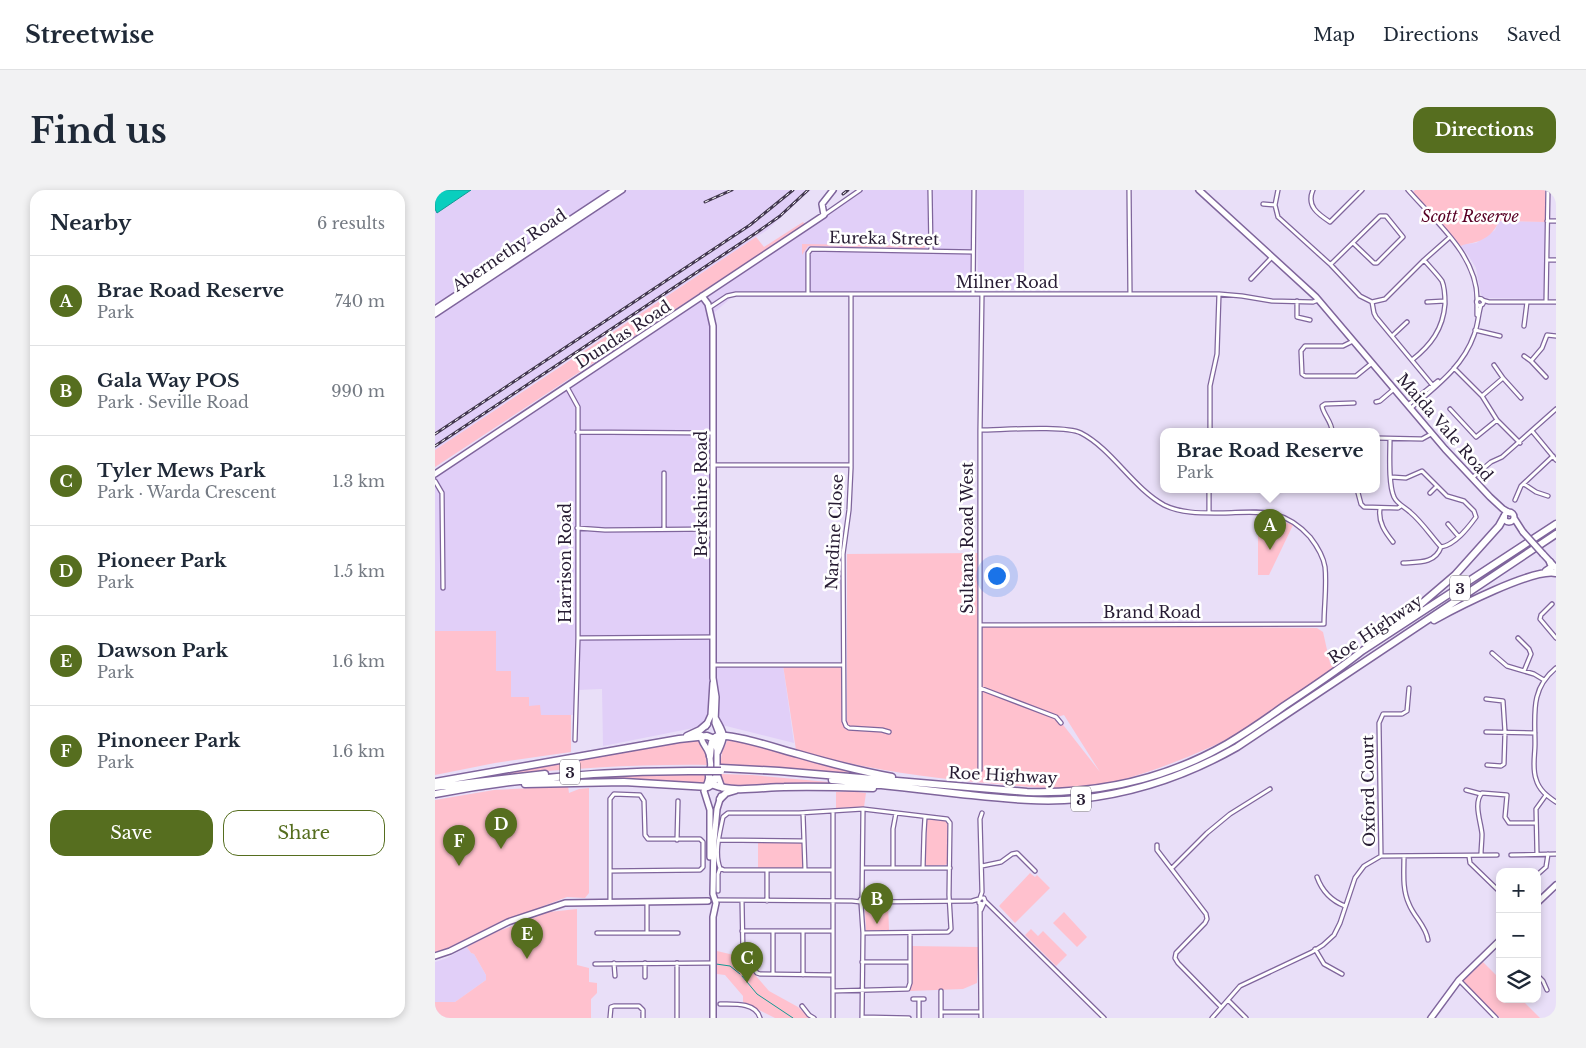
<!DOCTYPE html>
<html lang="en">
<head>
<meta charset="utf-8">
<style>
	body { margin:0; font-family:"Libre Baskerville",serif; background:#f2f2f3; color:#1f2937 }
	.controls { position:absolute; right:15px; bottom:15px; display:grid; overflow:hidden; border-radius:10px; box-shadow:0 2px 8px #0003 }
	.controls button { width:45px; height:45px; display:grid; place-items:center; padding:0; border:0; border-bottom:1px solid #e0e1e3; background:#fff; color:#1f2937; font:25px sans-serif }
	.you { position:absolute; left:561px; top:385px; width:18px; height:18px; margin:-12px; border:4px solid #fff; border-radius:50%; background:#1a73e8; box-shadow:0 0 0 8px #1a73e833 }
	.badge { display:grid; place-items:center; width:32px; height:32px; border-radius:50%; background:#566e1f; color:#fff; font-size:16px; font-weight:700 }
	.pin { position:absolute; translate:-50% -41px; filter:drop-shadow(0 1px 2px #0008) }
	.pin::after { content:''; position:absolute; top:26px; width:18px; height:15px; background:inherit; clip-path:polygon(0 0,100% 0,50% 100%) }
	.popup { position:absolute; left:725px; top:238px; width:220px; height:65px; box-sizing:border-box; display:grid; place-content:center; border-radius:10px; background:#fff; filter:drop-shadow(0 1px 4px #0005); font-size:16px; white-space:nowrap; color:#747a83 }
	.popup b { font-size:19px; color:#1f2937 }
	.popup::after { content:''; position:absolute; left:50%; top:100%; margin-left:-10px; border:10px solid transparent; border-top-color:#fff }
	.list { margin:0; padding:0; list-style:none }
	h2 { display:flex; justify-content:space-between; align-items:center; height:65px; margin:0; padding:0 20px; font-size:21px }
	h2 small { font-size:16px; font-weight:400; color:#747a83 }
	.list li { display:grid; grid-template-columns:32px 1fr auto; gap:15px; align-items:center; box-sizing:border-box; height:90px; padding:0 20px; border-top:1px solid #e0e1e3 }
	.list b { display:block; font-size:19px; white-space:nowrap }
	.list p { margin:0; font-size:16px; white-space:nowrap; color:#747a83 }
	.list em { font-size:16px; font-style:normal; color:#747a83 }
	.actions { display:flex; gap:10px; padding:15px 20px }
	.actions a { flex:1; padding:11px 0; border:1px solid #566e1f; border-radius:15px; text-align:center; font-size:18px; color:#566e1f }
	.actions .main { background:#566e1f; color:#fff }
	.icon { flex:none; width:28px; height:28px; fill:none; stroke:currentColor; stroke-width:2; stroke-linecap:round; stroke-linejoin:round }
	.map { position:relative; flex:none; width:1121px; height:828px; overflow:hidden; border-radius:15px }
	header { display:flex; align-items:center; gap:30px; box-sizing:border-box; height:70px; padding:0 25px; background:#fff; border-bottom:1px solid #e0e1e3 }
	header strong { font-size:24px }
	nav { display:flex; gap:28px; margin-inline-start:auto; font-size:18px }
	.intro { display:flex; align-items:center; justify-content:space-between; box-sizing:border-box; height:120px; padding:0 30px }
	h1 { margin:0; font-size:35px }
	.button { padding:12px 22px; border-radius:15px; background:#566e1f; color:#fff; font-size:18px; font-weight:700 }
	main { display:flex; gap:30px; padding:0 30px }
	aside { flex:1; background:#fff; border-radius:15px; box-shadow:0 2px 8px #0003 }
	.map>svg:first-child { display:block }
	.built { fill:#e1cff8 }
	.green { fill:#ffc1ce; fill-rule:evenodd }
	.water { fill:#09cebe; stroke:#129994 }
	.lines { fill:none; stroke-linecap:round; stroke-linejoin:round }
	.stream { stroke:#129994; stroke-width:1 }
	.minor-casing { stroke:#7f659c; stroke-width:5.5 }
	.major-casing { stroke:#7f659c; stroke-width:8 }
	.highway-casing { stroke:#7f659c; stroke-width:9 }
	.minor { stroke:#fff; stroke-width:3 }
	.major { stroke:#fff; stroke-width:5 }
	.highway { stroke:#fff; stroke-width:6 }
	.rail-casing { stroke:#42374e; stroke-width:3 }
	.rail { stroke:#fff; stroke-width:1; stroke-dasharray:4; stroke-linecap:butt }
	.major-bridge-casing { stroke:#7f659c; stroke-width:8; stroke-linecap:butt }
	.highway-bridge-casing { stroke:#7f659c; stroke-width:9; stroke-linecap:butt }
	.major-bridge { stroke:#fff; stroke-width:5 }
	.highway-bridge { stroke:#fff; stroke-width:6 }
	.labels { text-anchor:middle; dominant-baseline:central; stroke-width:5; stroke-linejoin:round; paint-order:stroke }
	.shield { fill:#fff; stroke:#686070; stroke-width:1 }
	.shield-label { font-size:15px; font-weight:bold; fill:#271c33 }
	.park-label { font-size:16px; font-style:italic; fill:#580025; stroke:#fff }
	.street-label { font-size:16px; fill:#271c33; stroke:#fff }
</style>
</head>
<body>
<header>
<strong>Streetwise</strong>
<nav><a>Map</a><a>Directions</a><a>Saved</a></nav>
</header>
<div class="intro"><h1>Find us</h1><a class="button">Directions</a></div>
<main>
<aside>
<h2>Nearby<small>6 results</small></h2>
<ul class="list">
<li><span class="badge">A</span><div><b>Brae Road Reserve</b><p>Park</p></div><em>740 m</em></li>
<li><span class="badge">B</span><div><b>Gala Way POS</b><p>Park · Seville Road</p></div><em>990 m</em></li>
<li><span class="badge">C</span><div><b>Tyler Mews Park</b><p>Park · Warda Crescent</p></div><em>1.3 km</em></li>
<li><span class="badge">D</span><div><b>Pioneer Park</b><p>Park</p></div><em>1.5 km</em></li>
<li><span class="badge">E</span><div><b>Dawson Park</b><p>Park</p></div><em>1.6 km</em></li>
<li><span class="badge">F</span><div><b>Pinoneer Park</b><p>Park</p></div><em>1.6 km</em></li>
</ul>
<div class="actions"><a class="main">Save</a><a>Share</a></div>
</aside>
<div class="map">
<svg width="1121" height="828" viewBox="0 0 1121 828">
	<rect width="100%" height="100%" fill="#e9dff8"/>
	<path class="built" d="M36,0h340l-44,40 -188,123 -144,97v-241l3,3z
		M429,0h107l4,107h-243l-17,15v353h68l11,78 -68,-17 -17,-1 -106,21 -1,-57 -25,1 -1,25h-36l-11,-9 -18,-8 -15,-27 -1,-40h-60v-154z
		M542,0h47v100h-46z
		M1064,31l46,1v77l-61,-1 -3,-3 -5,-27 -8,-13 -7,-9 3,-2 12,-1 8,-5 11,-8z
		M32,757l4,6 3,1 12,21v5l-31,22h-20v-40l12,-4z"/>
	<path class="green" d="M980,0h130v32l-46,-1c-4,10 -12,18 -23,21 -5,2 -10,1 -15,4l-48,-54z
		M368,32l2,2 -370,243v-17l321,-213 8,10z
		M490,47h3l1,7 -5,4 -116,-2 -6,9v-11l120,2 3,-4z
		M832,326l26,9 -24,50h-11v-58z
		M545,363v72l337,3 6,4 7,31 4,5c-39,26 -85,63 -128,81 -34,15 -71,29 -107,36 -34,6 -68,2 -102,-1 -68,-6 -135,-15 -201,-34l-13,-85h60l1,56 3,6v-173zM629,525l36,57 -43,-55z
		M0,441h61v40h15v26h18v9l11,-1 1,10h30v37l-76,11 -60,12z
		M263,549l8,12 1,14c-73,-1 -146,4 -219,12l-1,-4z
		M293,549l176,42 -184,-15 2,-14z
		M272,583l-2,8 -4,3 -161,-3 90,-7z
		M285,584l32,1 143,13 -168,-2 -5,-6z
		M133,596l1,7 10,-4 10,-1v105l-4,5 -18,-1 -73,28 -54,28 -5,1v-154l59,-10z
		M414,601l17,2 -2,14 -28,1v-16z
		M492,629l18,2 3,2 -1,41 -2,1 -20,1z
		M323,652l45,1 1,25h-46z
		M595,683l5,4 2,-2 13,13 -35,35 -16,-17z
		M453,713l1,27 -23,1 -1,-20 3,-7z
		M142,719v56l12,3v14l8,1v10l-6,6v19h-156v-16h20l31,-22v-5l-12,-21 -3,-1 -4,-6 29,-15 53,-20z
		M629,722l23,25 -10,10 -24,-24z
		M596,739l7,7 5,-5 24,24 -11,11 -31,-31z
		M475,756l69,1 -2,36 -14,6 -53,2z
		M282,761l25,6 2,5 25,29 29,16 12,11h-35l-32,-16v-6l-18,-21 -8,-1z
		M1048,772l17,17v20h21l19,19h-40l-38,-37z"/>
	<path class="water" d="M7,0h29l-34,23 -2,-4v-14z"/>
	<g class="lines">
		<path class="stream" d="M281,774l14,2 10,8
			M307,786l15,18 36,24"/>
		<defs>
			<path id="minor" d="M495,0l1,61
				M694,0l1,104
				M843,0l-3,15 3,12 53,48 29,31 12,6 13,-3 39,-39 26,-23
				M878,0c-7,16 5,24 17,32l32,-32
				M973,0c27,31 70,66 69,110
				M828,14l12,1
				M389,25l36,-25
				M1112,31h9
				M1112,70h9
				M896,74l49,-48h6l17,21 -26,26h-3l-21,-20
				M816,89l21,-22
				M373,104v-41l3,-4 162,3
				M416,104v174l-2,42 -6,44 1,167 2,5 3,2 33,2 7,2
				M538,104l1,-104
				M1041.5 112a3.5 3.5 0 1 1 7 0a3.5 3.5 0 1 1-7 0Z
				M1047,110l7,2h67
				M862,111v16l13,3
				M937,112l2,11 2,4 58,70
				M992,112l18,-1
				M1111,112l2,-112
				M274,118l18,-12 9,-2h483l23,2 30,5 41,1 5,-2
				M1042,125v-11
				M1089,136l3,-24
				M1040,140l25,6
				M957,146l15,-14
				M918,151l-10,5h-38l-4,5 1,23 3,2h51l16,-13
				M1089,166l7,5 15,16
				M977,170c19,-15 31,-31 33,-56 0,-7 0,-16 -3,-23 -5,-7 -12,-14 -18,-21
				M1096,171l11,-13 5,-13 9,1
				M1059,175l9,13 18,20
				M1019,178l28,28 15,24 23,23
				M132,197l11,20v231l135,-1
				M1047,206l21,-18
				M941,212l4,-1 14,-12
				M973,215l30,-24
				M976,218c24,-21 52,-41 63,-73 4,-10 4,-20 7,-30
				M1015,219l26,28 21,-17
				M545,240c21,0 85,-5 101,3 31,16 52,55 83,72 18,9 40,8 59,8 37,-1 60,-6 87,24 7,9 13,18 15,30 2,18 -1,39 -1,57l-344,1
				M775,241v-45l7,-32 2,-60
				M897,241c0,-9 -9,-17 -10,-25l3,-2 29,-1
				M1097,241l24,29
				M142,242l136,1
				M941,248l46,1 9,-5
				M955,249c0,15 -2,45 4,58 3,7 11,10 16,15 12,10 21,24 31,35 14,-2 27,-19 35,-30l-2,-6 -10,-10 -17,-5 -25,-25 -16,7 -15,-1
				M278,275h138
				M229,283v56
				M1037,288l19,-16 11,-5 54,-48
				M0,291l7,12 1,95
				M1089,294l12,8 12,4
				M922,299l4,15 3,3 34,1 3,-2
				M995,303l7,-7
				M1080,310l6,-14 32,-30
				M945,319c-2,13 5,23 13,33
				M774,323v-24
				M1013,334l11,13
				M142,338l28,2 108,-1
				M968,373c15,-1 32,1 38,-16
				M1117,414l-11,11 -1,4 16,19
				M1083,448l11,11 2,5 -7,17
				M1057,463l15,13 27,8 10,6
				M278,475h130
				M1121,478c-26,21 -21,46 -21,76 0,11 -3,24 1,35 3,11 11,17 20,23
				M545,498l76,29 5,6
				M1051,509l17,2 2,31 -1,32 -3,2 -14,-1
				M1051,542l49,1
				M140,550l3,-102
				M545,580v-340l2,-136
				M1031,600l15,4
				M398,621v207
				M368,623l2,57
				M242,650l1,-39
				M284,650l84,1
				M722,655v5l49,64 1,5 -2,4 -29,30 -1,5 3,5 43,44
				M1102,664l-1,-45 10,-14
				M1046,665c0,-7 1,-14 1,-21 -1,-12 -9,-31 0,-41l25,2 -2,22 4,6h27
				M1076,665l45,-1
				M946,666l-2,-133 4,-9h19l5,-3 2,-23
				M969,666c0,16 -2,33 5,48 5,13 17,22 19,36
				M1034,666l1,7 30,29
				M547,676l19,-4 11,-8 5,-1 18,18
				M428,678h87
				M458,678v-39l3,-16
				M488,678l1,-35 1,-16
				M737,678l35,-35 23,-19 40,-25
				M332,680v31
				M398,680h-109l-4,-2c-6,-15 0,-36 3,-51l5,-4h71l64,-4 84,10 3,4 -1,72 2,34 -3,3 -85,1
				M175,681l90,-1 3,-3v-25l-3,-3h-52l-3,-4 -1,-34 -4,-6 -26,-1 -4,5v103
				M1102,685l9,-8 2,-13
				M882,687c5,14 15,24 28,29
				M283,701v-17l2,-6
				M425 711a3 3 0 1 1 6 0a3 3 0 1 1-6 0Z
				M427,708l1,-89
				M545,708l2,-6 -2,-73 2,-6
				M280,710l137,1 9,1
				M307,711l1,53 14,19 3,1 73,1
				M550,711l119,117
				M212,712v31
				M431,712l106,-1 7,-2
				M426,713l2,30 -1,85
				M545,714l1,114
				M546,720l4,-9 -1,-3h-3l-2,2v3l4,1
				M307,741h91
				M338,741v43
				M368,741v44
				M162,743h81
				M880,759l9,15 18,10
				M427,772h48
				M179,773l1,13
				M242,773v55
				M160,774l118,-1
				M1102,785l6,6 4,9
				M210,787v-14
				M1024,790l37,38
				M398,801l75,-2 2,-6v-50
				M506,801v27
				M478,809h6
				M793,810l18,18
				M285,814c13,0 36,-2 40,14
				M367,816l7,9 5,3
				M506,822h40
				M427,827l47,1
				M175,828l1,-11 3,-1h25l4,4v8
				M484,828v-19h5
				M777,828l28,-32 72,-34 11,-7 11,-10 6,-12 15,-45 9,-12 17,-10 116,-1"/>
			<path id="major" d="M764,0l117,107 129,152 45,48 13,12 7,4
				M267,106l6,8 5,22v352l3,19 -1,26 5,13 -3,12v26l5,14
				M0,119l180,-119
				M0,124l187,-124
				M0,284l389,-259 -2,-11 11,-14
				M1069 327a5 5 0 1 1 10 0a5 5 0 1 1-10 0Z
				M1079,328l9,14
				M1108,364l13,14
				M281,529c9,17 10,15 2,33
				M271,536l5,-11 2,-32
				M266,545c0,9 6,11 8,19 4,12 0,27 -5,37l6,19v47
				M1102,713l19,-18
				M0,766l15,-5 58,-29 57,-19 143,-2
				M278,828v-101l3,-14 -3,-9 1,-53 3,-32 4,-13
				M996,828l28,-38 41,-40"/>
			<path id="highway" d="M1111,381l6,-4 -2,-5
				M999,430c22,-12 99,-52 122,-47
				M958,438l62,-53 44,-49 5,-9
				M252,546l13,-6 7,-6
				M275,566c1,-7 0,-18 8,-20 14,-3 64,14 80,18 31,9 62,17 94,23
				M286,578l58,3 248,21c70,2 139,-13 200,-48 20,-12 39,-25 57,-38 27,-18 53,-35 78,-55l194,-127
				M274,586l5,9c19,8 50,2 70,2 29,-1 59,0 89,1
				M397,590c43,4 86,9 129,14 39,4 79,9 118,5 56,-6 109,-24 158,-52l319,-213
				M0,592l244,-43 28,-3 5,2 3,3 2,7
				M90,594l99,-2 84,5 5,-3 4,-10
				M0,597l110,-13
				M0,604c89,-17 180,-24 271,-23
				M285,609l6,-6 10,-3"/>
		</defs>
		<use href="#minor" class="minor-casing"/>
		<use href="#major" class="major-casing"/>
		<use href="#highway" class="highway-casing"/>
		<use href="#minor" class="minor"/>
		<use href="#major" class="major"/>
		<use href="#highway" class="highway"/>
		<defs>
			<path id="rail" d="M408,4l5,-4
				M270,12l27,-12
				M0,244l315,-209 43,-35
				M0,256l321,-213 24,-17 28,-26"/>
		</defs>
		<use href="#rail" class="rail-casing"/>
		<use href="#rail" class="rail"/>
		<defs>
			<path id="major-bridge" d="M1088,342l20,22"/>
			<path id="highway-bridge" d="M271,581h15"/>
		</defs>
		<use href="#major-bridge" class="major-bridge-casing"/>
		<use href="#highway-bridge" class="highway-bridge-casing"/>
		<use href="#major-bridge" class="major-bridge"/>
		<use href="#highway-bridge" class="highway-bridge"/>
	</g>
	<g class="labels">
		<g class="shield">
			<rect x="1015" y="385.5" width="20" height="25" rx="4"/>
			<rect x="125" y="569.5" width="20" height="25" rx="4"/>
			<rect x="636" y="596.5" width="20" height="25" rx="4"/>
		</g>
		<g class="shield-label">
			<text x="1025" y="398">3</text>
			<text x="135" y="582">3</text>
			<text x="646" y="609">3</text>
		</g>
		<g class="park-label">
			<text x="1035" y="26">Scott Reserve</text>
		</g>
		<g class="street-label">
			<text transform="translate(449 48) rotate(1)">Eureka Street</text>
			<text transform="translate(74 60) rotate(-34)">Abernethy Road</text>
			<text x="572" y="92">Milner Road</text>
			<text transform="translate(188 144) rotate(-33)">Dundas Road</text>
			<text transform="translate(1010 237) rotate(49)">Maida Vale Road</text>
			<text transform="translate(266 304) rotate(-90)">Berkshire Road</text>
			<text transform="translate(399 342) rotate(-87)">Nardine Close</text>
			<text transform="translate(532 348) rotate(-90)">Sultana Road West</text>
			<text transform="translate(130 373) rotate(-90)">Harrison Road</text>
			<text x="717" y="422">Brand Road</text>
			<text transform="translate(940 439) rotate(-34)">Roe Highway</text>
			<text transform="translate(568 585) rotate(3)">Roe Highway</text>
			<text transform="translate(933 601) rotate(-91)">Oxford Court</text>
		</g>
	</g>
</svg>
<div class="controls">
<button>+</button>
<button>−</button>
<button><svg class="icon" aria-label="layers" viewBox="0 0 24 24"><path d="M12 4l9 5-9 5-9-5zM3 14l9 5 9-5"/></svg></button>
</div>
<div class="you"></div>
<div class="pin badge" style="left:835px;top:360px">A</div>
<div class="popup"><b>Brae Road Reserve</b>Park</div>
<div class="pin badge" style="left:442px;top:734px">B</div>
<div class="pin badge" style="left:312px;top:793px">C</div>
<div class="pin badge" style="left:66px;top:659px">D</div>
<div class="pin badge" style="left:92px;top:769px">E</div>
<div class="pin badge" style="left:24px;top:676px">F</div>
</div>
</main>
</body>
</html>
